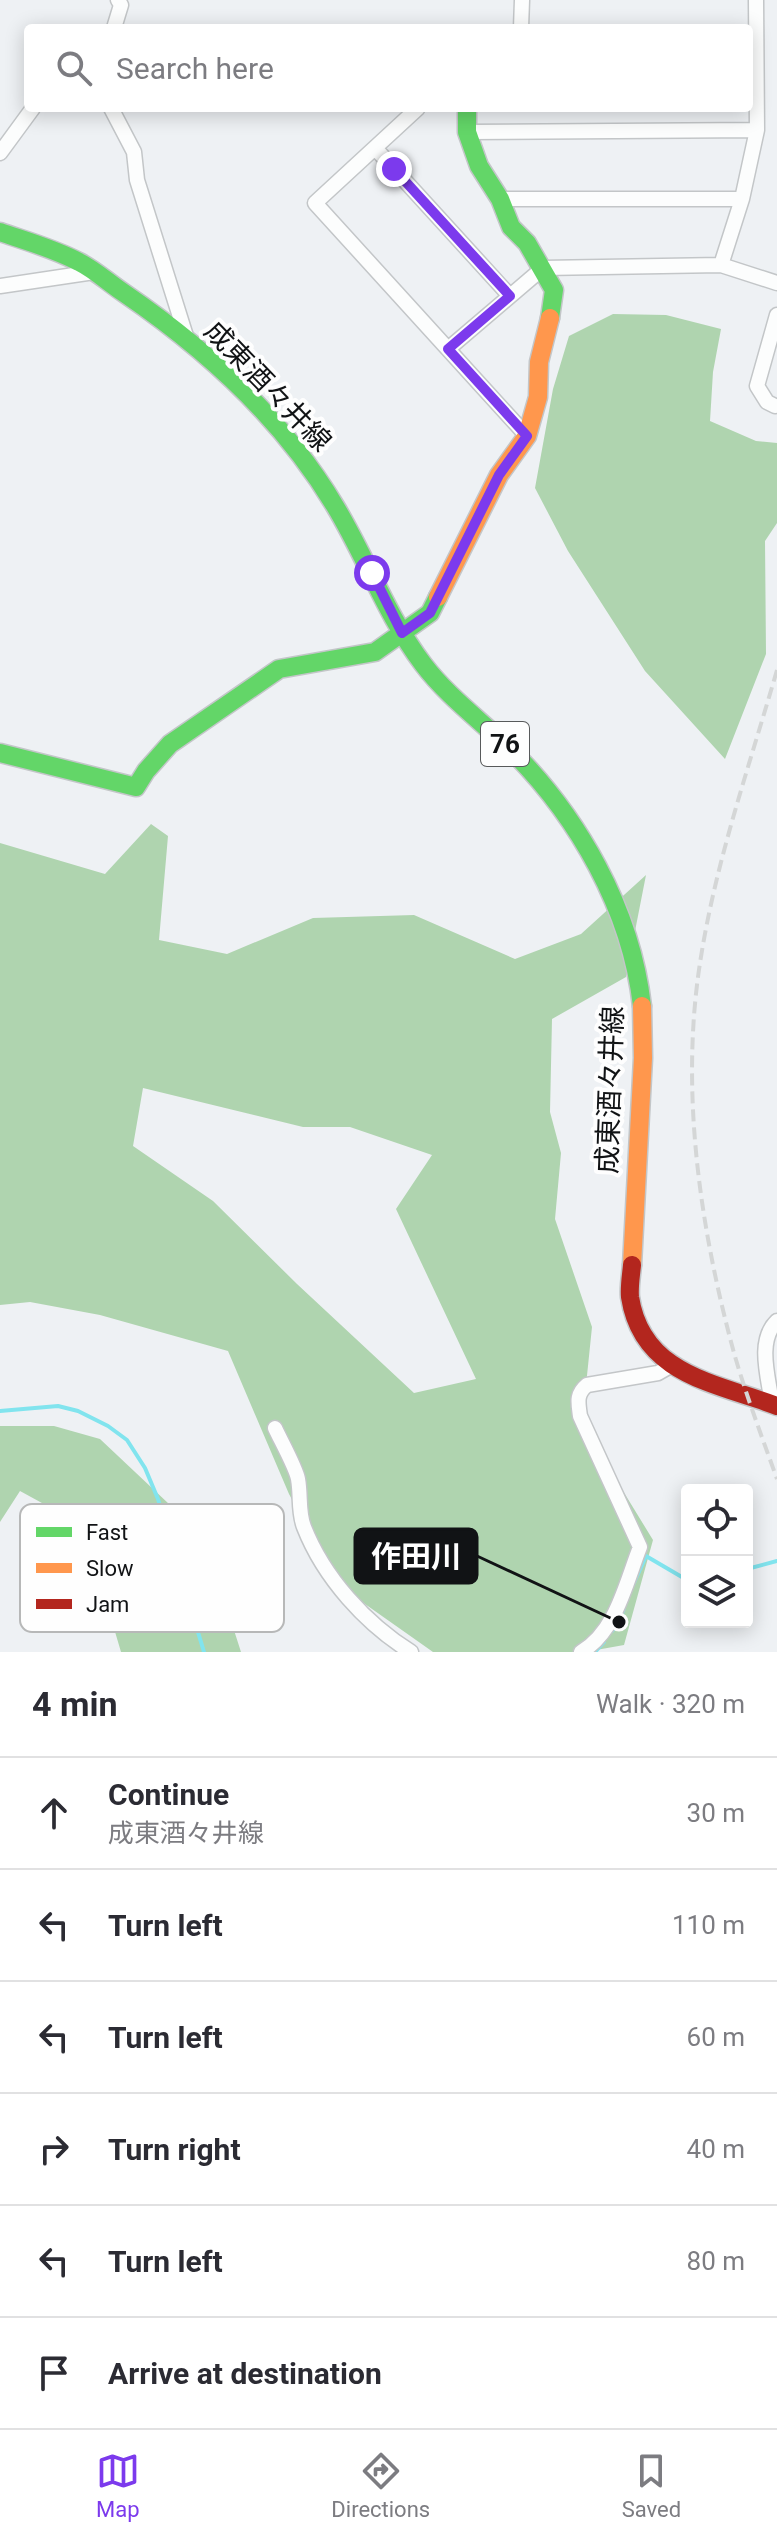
<!DOCTYPE html>
<html lang="en">
<head>
<meta charset="utf-8">
<style>
	body { margin:0; font-family:Roboto,"Noto Sans JP",sans-serif; background:#f2f2f3; color:#2b2b33 }
	.controls { position:absolute; right:24px; bottom:24px; display:grid; overflow:hidden; border-radius:8px; box-shadow:0 4px 20px #0003 }
	.controls button { width:72px; height:72px; display:grid; place-items:center; padding:0; border:0; border-bottom:2px solid #e1e1e2; background:#fff; color:#2b2b33; font:40px sans-serif }
	.stop { position:absolute; width:24px; height:24px; margin:-18px; border:6px solid #7c3aed; border-radius:50%; background:#fff }
	.stop.end { background:#7c3aed; border-color:#fff; box-shadow:0 2px 8px #0008 }
	.list { margin:0; padding:0; list-style:none }
	h2 { display:flex; justify-content:space-between; align-items:center; height:104px; margin:0; padding:0 32px; font-size:34px }
	h2 small { font-size:26px; font-weight:400; color:#7c7c81 }
	.list li { display:grid; grid-template-columns:52px 1fr auto; gap:24px; align-items:center; box-sizing:border-box; height:112px; padding:0 32px; border-top:2px solid #e1e1e2 }
	.list b { display:block; font-size:30px; white-space:nowrap }
	.list p { margin:0; font-size:26px; white-space:nowrap; color:#7c7c81 }
	.list em { font-size:26px; font-style:normal; color:#7c7c81 }
	.icon { flex:none; width:44px; height:44px; fill:none; stroke:currentColor; stroke-width:2; stroke-linecap:round; stroke-linejoin:round }
	.map { position:relative; flex:none; width:777px; height:1652px; overflow:hidden }
	.search { position:absolute; background:#fff; box-shadow:0 4px 20px #0003; left:24px; right:24px; top:24px; height:88px; display:flex; align-items:center; gap:20px; box-sizing:border-box; padding:0 28px; border-radius:8px; color:#7c7c81; font-size:30px }
	.sheet { height:776px; background:#fff }
	nav { display:flex; justify-content:space-around; align-items:center; box-sizing:border-box; height:112px; border-top:2px solid #e1e1e2; background:#fff; font-size:22px; color:#7c7c81 }
	nav a { display:grid; justify-items:center; gap:4px }
	nav .on { color:#7c3aed }
	.map>svg:first-child { display:block }
	.forest { fill:#afd4af; fill-rule:evenodd }
	.lines { fill:none; stroke-linecap:round; stroke-linejoin:round }
	.stream { stroke:#81e4ee; stroke-width:4 }
	.street-casing { stroke:#c3c6c8; stroke-width:17 }
	.fast-casing { stroke:#c3c6c8; stroke-width:21 }
	.slow-casing { stroke:#c3c6c8; stroke-width:21 }
	.jam-casing { stroke:#c3c6c8; stroke-width:21 }
	.street { stroke:#fcfdfd; stroke-width:14 }
	.fast { stroke:#63d668; stroke-width:18 }
	.slow { stroke:#ff974d; stroke-width:18 }
	.jam { stroke:#b3261e; stroke-width:18 }
	.rail { stroke:#d4d6d6; stroke-width:4; stroke-dasharray:12 6; stroke-linecap:butt }
	.route { stroke:#7c3aed; stroke-width:10 }
	.labels { text-anchor:middle; dominant-baseline:central; stroke-width:8; stroke-linejoin:round; paint-order:stroke }
	.shield { fill:#fefefe; stroke:#585a5b; stroke-width:2 }
	.shield-label { font-size:26px; font-weight:bold; fill:#111315 }
	.street-label { font-size:28px; fill:#111315; stroke:#fefefe }
	.key { fill:#fefefe; stroke:#b7b8b8; stroke-width:2 }
	.key-label { font-size:22px; fill:#111315 }
	.leader { fill:none; stroke:#111315; stroke-width:3 }
	.callout-dot { fill:#111315; stroke:#fefefe; stroke-width:3 }
	.callout { fill:#111315; stroke:#111315; stroke-width:3 }
	.callout-label { font-size:30px; text-anchor:middle; font-weight:bold; fill:#fff }
</style>
</head>
<body>
<div class="map">
<svg width="777" height="1652" viewBox="0 0 777 1652">
	<rect width="100%" height="100%" fill="#eef1f4"/>
	<path class="forest" d="M613,314l53,1 55,14 -8,43 -3,49 46,20 21,2v80l-12,18 1,113 -41,105 -80,-88 -77,-120 -33,-63 18,-99 16,-53z
		M151,824l17,12 -9,104 68,14 86,-36 101,-3 101,44 66,-25 65,-59 -20,102 -74,42 -2,93 11,41 -6,66 37,108 -10,97 71,116 -29,105 -39,7h-152l-95,-67 -49,-91 -61,-143 -128,-36 -70,-13 -30,3v-462l105,31zM143,1088l160,39h47l82,28 -36,54 80,170 -62,14 -117,-109 -84,-83 -80,-55z
		M0,1426h54l46,13 104,98 37,115h-120l-18,-61 3,-53 -86,-47 -20,31z"/>
	<g class="lines">
		<path class="stream" d="M0,1411l58,-5 20,5 30,15 19,14 18,28 13,31 46,153
			M747,1569l30,-8
			M633,1585l13,-29 41,24
			M612,1631l7,-9 5,-14
			M595,1652l9,-10"/>
		<defs>
			<path id="street" d="M114,28l7,-23 -3,-5
				M521,28l1,-28
				M111,108l23,44 3,28 49,156
				M418,108l-103,95 212,233
				M467,132l290,-2
				M375,148l135,148
				M0,153l33,-45
				M500,199h242
				M721,265l21,-66 15,-69 -1,-130
				M0,286l94,-14
				M448,349l95,-81 178,-3 56,18
				M775,406l-8,-4 -10,-16 20,-71
				M772,1404c-3,-25 -16,-63 5,-83
				M275,1428c6,13 21,40 23,51 3,16 0,33 6,48 20,51 62,97 107,125
				M581,1652c35,-20 45,-70 59,-105l-60,-131c-2,-14 -4,-22 7,-31l71,-12 14,-8"/>
			<path id="fast" d="M467,108v24l12,34 21,33 11,28 16,16 27,47 -4,28
				M0,232c26,9 55,17 79,30 16,8 30,21 45,31 82,56 159,126 211,213 31,51 51,109 88,158 24,32 57,56 86,84 69,68 122,161 133,258
				M0,753l136,34 10,-16 24,-27 109,-75 96,-17 55,-39 8,-16"/>
			<path id="slow" d="M438,597l61,-122 28,-39 11,-39 1,-35 11,-44
				M632,1265l11,-207 -1,-52"/>
			<path id="jam" d="M632,1265c-1,11 -3,22 -2,32 12,78 86,86 147,109"/>
		</defs>
		<use href="#street" class="street-casing"/>
		<use href="#fast" class="fast-casing"/>
		<use href="#slow" class="slow-casing"/>
		<use href="#jam" class="jam-casing"/>
		<use href="#street" class="street"/>
		<use href="#fast" class="fast"/>
		<use href="#slow" class="slow"/>
		<use href="#jam" class="jam"/>
		<path class="rail" d="M777,670c-28,97 -62,194 -77,293 -20,129 0,265 34,390 12,42 28,84 43,126"/>
	</g>
	<g class="lines">
		<path class="route" d="M372,573l30,60 28,-20 69,-138 28,-39 -79,-87 62,-53 -116,-127"/>
	</g>
	<g class="labels">
		<rect class="shield" x="481" y="722" width="48" height="44" rx="6"/>
		<g class="shield-label">
			<text x="505" y="744">76</text>
		</g>
		<g class="street-label">
			<text transform="translate(268 386) rotate(46)">成東酒々井線</text>
			<text transform="translate(610 1090) rotate(-88)">成東酒々井線</text>
		</g>
	</g>
	<rect x="20" y="1504" width="264" height="128" rx="12" class="key"/>
	<rect x="36" y="1527" width="36" height="10" fill="#63d668"/>
	<rect x="36" y="1563" width="36" height="10" fill="#ff974d"/>
	<rect x="36" y="1599" width="36" height="10" fill="#b3261e"/>
	<g class="key-label">
		<text x="86" y="1540">Fast</text>
		<text x="86" y="1576">Slow</text>
		<text x="86" y="1612">Jam</text>
	</g>
	<path class="leader" d="M619 1622L477 1556"/>
	<circle class="callout-dot" cx="619" cy="1622" r="8"/>
	<rect class="callout" x="355" y="1529" width="122" height="54" rx="8"/>
	<g class="callout-label">
		<text x="416" y="1567">作田川</text>
	</g>
</svg>
<div class="controls">
<button><svg class="icon" aria-label="locate" viewBox="0 0 24 24"><circle cx="12" cy="12" r="6"/><path d="M12 2v4M12 18v4M2 12h4M18 12h4"/></svg></button>
<button><svg class="icon" aria-label="layers" viewBox="0 0 24 24"><path d="M12 4l9 5-9 5-9-5zM3 14l9 5 9-5"/></svg></button>
</div>
<div class="stop" style="left:372px;top:573px"></div>
<div class="stop end" style="left:394px;top:169px"></div>
<div class="search"><svg class="icon" aria-label="search" viewBox="0 0 24 24"><circle cx="10" cy="10" r="6"/><path d="M15 15l6 6"/></svg>Search here</div>
</div>
<section class="sheet">
<h2>4 min<small>Walk · 320 m</small></h2>
<ul class="list">
<li><svg class="icon" aria-label="ahead" viewBox="0 0 24 24"><path d="M12 20V5M6 11l6-6 6 6"/></svg><div><b>Continue</b><p>成東酒々井線</p></div><em>30 m</em></li>
<li><svg class="icon" aria-label="left" viewBox="0 0 24 24"><path d="M17 20v-9H6M10 6l-5 5 5 5"/></svg><div><b>Turn left</b></div><em>110 m</em></li>
<li><svg class="icon" aria-label="left" viewBox="0 0 24 24"><path d="M17 20v-9H6M10 6l-5 5 5 5"/></svg><div><b>Turn left</b></div><em>60 m</em></li>
<li><svg class="icon" aria-label="right" viewBox="0 0 24 24"><path d="M7 20v-9h11M14 6l5 5-5 5"/></svg><div><b>Turn right</b></div><em>40 m</em></li>
<li><svg class="icon" aria-label="left" viewBox="0 0 24 24"><path d="M17 20v-9H6M10 6l-5 5 5 5"/></svg><div><b>Turn left</b></div><em>80 m</em></li>
<li><svg class="icon" aria-label="arrive" viewBox="0 0 24 24"><path d="M6 21V4h12l-3 4 3 4H6"/></svg><div><b>Arrive at destination</b></div></li>
</ul>
</section>
<nav>
<a class="on"><svg class="icon" aria-label="map" viewBox="0 0 24 24"><path d="M3 6l6-2 6 2 6-2v14l-6 2-6-2-6 2zM9 4v14M15 6v14"/></svg>Map</a>
<a><svg class="icon" aria-label="directions" viewBox="0 0 24 24"><path d="M12 3l9 9-9 9-9-9zM9 14v-3h6M13 9l2 2-2 2"/></svg>Directions</a>
<a><svg class="icon" aria-label="saved" viewBox="0 0 24 24"><path d="M7 4h10v16l-5-4-5 4z"/></svg>Saved</a>
</nav>
</body>
</html>
